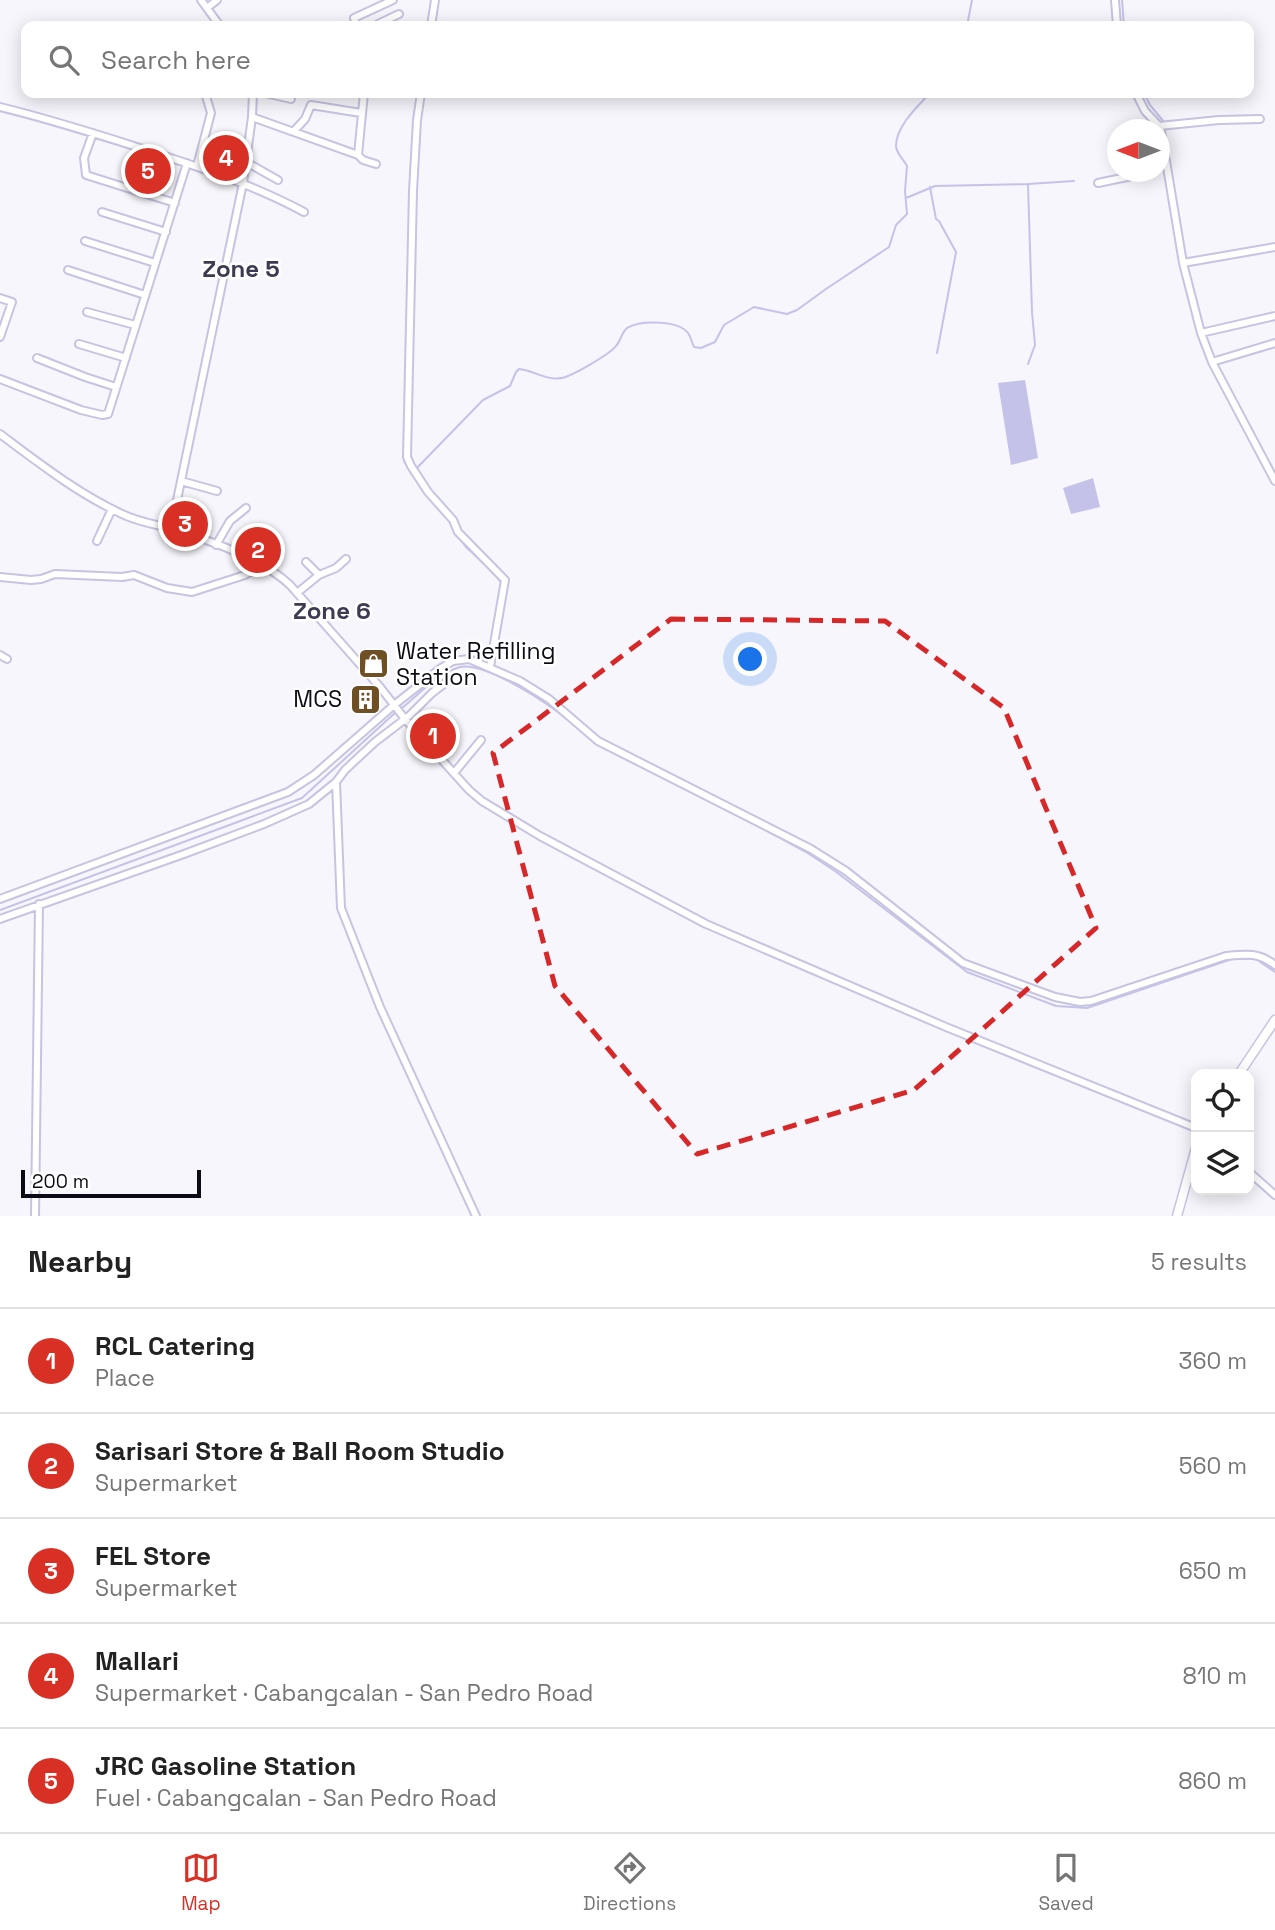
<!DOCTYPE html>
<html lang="en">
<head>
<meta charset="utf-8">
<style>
	body { margin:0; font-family:"Space Grotesk",sans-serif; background:#f2f2f2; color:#222 }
	.controls { position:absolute; right:21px; bottom:21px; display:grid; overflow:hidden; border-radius:14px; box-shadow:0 4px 18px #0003 }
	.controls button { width:63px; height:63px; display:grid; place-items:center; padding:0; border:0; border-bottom:2px solid #e0e0e0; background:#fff; color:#222; font:35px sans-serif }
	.compass { position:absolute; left:1107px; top:119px; width:63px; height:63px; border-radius:50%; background:#fff; box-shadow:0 4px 18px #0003; rotate:270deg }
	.scale { position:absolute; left:21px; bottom:18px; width:180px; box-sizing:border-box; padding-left:7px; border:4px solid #0c0b15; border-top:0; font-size:19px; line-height:24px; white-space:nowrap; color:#0c0b15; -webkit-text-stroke:5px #fff; paint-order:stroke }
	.you { position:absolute; left:751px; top:660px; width:24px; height:24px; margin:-18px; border:5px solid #fff; border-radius:50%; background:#1a73e8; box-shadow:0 0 0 10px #1a73e833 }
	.badge { display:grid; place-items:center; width:46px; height:46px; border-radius:50%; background:#d93025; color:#fff; font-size:23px; font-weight:700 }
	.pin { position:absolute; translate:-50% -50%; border:4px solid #fff; box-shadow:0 2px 7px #0006 }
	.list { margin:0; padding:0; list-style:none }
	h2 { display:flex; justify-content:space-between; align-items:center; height:91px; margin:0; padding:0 28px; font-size:30px }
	h2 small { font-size:23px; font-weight:400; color:#767676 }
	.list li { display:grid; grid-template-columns:46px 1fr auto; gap:21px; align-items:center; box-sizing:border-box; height:105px; padding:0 28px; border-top:2px solid #e0e0e0 }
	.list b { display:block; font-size:26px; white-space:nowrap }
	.list p { margin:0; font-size:23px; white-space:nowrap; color:#767676 }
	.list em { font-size:23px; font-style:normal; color:#767676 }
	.icon { flex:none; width:38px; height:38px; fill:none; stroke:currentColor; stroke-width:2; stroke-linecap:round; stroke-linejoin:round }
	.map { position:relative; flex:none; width:1275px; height:1216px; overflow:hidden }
	.search { position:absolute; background:#fff; box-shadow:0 4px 18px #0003; left:21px; right:21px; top:21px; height:77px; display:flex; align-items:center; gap:18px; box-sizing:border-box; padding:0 24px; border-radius:14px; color:#767676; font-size:26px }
	.sheet { height:616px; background:#fff }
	nav { display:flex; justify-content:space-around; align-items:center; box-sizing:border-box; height:98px; border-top:2px solid #e0e0e0; background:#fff; font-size:19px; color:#767676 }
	nav a { display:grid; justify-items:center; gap:4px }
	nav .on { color:#d93025 }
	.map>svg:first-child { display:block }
	.water { fill:#c5c2e9 }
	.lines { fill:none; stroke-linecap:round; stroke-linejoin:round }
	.stream { stroke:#c5c2e9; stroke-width:2 }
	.minor-casing { stroke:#c6c4e1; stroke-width:10 }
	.major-casing { stroke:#c6c4e1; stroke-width:11 }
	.minor { stroke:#fff; stroke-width:6 }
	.major { stroke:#fff; stroke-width:8 }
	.marked { fill:none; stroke:#d62828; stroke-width:5; stroke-dasharray:14 9; stroke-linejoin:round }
	.labels { text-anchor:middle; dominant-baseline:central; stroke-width:5; stroke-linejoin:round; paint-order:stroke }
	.poi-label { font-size:23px; fill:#0c0b15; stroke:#fff; text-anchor:start }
	.neighbourhood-label { font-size:24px; font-weight:bold; fill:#3d3b52; stroke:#fff }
</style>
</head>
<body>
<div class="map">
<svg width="1275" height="1216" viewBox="0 0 1275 1216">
	<rect width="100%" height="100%" fill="#f6f6fc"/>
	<path class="water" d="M1025,380l13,78 -27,7 -13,-82z
		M1093,478l7,29 -29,7 -8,-26z"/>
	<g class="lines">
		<path class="stream" d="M1122,0l2,26
			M967,26l5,-26
			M1144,93l6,12 14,17
			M413,129l2,-16
			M930,187l6,32 3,2 17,31 -19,101
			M906,198l29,-12 93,-2 46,-3
			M407,344l-3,117 11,17
			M1028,364l7,-19 -3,-33 -4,-128
			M412,473l71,-73 27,-14 6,-14 3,-3c13,1 29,12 42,9 10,-1 49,-24 55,-32 5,-5 5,-13 11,-18 13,-8 51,-8 61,5 3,4 4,10 6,14l7,1 14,-6 9,-17 30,-18 33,7 10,-4 29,-21 63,-42 7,-22 11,-11 -2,-23 2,-25c-3,-6 -11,-13 -11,-20 0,-20 22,-40 34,-53
			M445,516l9,12
			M460,539l6,8 22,20
			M492,571l10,12
			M487,660l5,-20
			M402,708c16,-13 36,-35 58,-41 26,-6 90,38 111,55
			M749,821l57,31 29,19 132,101 89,34 31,2 145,-49h24l19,13
			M0,910l302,-112 95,-87"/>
		<defs>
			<path id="minor" d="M201,0l19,26
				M1115,0l2,26
				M207,8l10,-8
				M357,26l-3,-8 39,-18
				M377,26l1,-2 21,-10
				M431,26l4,-26
				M265,93l26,6
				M421,93l-4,27 -4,71 -6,266 4,9 17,26 25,28 5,12 47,48 -15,87
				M1136,93l9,18 14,15 2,5 22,132 18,70 11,29 63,119
				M0,107c46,11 90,25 134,39 59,19 116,37 170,66
				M252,117l106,38 5,5 13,4
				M1159,126l60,-6 41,-1
				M294,131l11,-12 6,-14 50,8
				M93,133l-9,25 2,17 89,28
				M358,155l6,-62
				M246,162l32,18
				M197,166l14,-53 -6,-20
				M1098,183l53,-11
				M102,212l64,20
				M85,241l70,22
				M1183,263l92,-16
				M68,270l77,25
				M0,298l12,4 -12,35
				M87,312l48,13
				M1201,333l74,-17
				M79,344l47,14
				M37,358l48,19 31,10
				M1212,362l63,-19
				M0,379l81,31 21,5 6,-1 79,-251
				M0,434c39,29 77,59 122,80 14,7 31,10 47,14 39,12 91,29 121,57l90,102 25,32 64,71 13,11 58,35 166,88 240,103 250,101
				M181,481l36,10
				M171,529l72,-346 9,-66 1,-24
				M97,541l15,-32
				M216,545l14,-24 16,-13
				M306,562l13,13
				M0,577l31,3 10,-1 14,-5 67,3 12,-2 33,13 25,4 53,-17 10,-6 6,-6 11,-18
				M297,593l22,-18 17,-7 10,-9
				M0,655l7,4
				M454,773l27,-33
				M336,782l5,126 39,99 96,209
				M0,899l288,-107 26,-17 80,-70 47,-37 12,-7 16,-2 51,22 29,18 49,42 213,108 35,22 117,92 92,34 25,5 11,-1 135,-45c20,-2 32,-4 49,9
				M0,919l184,-65 80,-30 45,-20 27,-22 9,-12 30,-28 34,-26 23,-23 13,-10 11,-5h8
				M1249,1172l26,23
				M35,1216l4,-312"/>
			<path id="major" d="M1239,1074l36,-54
				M1177,1216l19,-68"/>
		</defs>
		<use href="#minor" class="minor-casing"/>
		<use href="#major" class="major-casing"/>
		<use href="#minor" class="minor"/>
		<use href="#major" class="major"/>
	</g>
	<path class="marked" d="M671,619l214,2 119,87 92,220 -182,162 -217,64 -142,-168 -62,-233z"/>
	<defs>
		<symbol id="shop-square" viewBox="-11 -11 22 22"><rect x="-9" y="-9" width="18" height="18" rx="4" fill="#6e5024" stroke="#fff"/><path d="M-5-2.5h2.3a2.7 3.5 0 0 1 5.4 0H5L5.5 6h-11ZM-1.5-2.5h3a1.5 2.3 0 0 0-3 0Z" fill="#fff"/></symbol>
		<symbol id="building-square" viewBox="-11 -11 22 22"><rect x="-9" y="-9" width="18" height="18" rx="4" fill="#6e5024" stroke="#fff"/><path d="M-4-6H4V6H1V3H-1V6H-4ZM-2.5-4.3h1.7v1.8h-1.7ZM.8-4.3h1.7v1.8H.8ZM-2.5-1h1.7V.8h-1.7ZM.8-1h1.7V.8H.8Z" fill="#fff"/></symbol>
	</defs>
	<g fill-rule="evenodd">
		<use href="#shop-square" x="356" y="646" width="35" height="35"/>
		<use href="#building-square" x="348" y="682" width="35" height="35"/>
	</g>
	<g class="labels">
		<g class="poi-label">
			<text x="396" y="651">Water Refilling<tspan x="396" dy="26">Station</tspan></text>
			<text x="342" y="699" text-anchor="end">MCS</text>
		</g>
		<g class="neighbourhood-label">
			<text x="241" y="268">Zone 5</text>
			<text x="332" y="610">Zone 6</text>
		</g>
	</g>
</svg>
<div class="controls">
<button><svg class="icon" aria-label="locate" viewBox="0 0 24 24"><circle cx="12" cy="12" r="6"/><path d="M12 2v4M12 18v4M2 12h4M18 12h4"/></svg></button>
<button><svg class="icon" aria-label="layers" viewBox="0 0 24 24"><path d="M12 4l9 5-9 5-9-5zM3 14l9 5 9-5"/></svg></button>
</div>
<svg class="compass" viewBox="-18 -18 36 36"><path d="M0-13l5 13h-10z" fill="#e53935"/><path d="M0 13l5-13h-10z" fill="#767676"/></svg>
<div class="scale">200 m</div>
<div class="you"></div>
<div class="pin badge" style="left:433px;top:736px">1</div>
<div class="pin badge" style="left:258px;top:550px">2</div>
<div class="pin badge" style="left:185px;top:524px">3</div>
<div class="pin badge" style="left:226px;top:158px">4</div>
<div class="pin badge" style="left:148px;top:171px">5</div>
<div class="search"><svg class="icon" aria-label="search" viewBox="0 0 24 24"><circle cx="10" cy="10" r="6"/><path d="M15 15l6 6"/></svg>Search here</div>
</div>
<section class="sheet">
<h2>Nearby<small>5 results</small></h2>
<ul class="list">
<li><span class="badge">1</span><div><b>RCL Catering</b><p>Place</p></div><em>360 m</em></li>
<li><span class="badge">2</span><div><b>Sarisari Store &amp; Ball Room Studio</b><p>Supermarket</p></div><em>560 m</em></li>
<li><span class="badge">3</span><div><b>FEL Store</b><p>Supermarket</p></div><em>650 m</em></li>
<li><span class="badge">4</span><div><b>Mallari</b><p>Supermarket · Cabangcalan - San Pedro Road</p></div><em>810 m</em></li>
<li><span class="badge">5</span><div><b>JRC Gasoline Station</b><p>Fuel · Cabangcalan - San Pedro Road</p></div><em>860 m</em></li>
</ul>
</section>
<nav>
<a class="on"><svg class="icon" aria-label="map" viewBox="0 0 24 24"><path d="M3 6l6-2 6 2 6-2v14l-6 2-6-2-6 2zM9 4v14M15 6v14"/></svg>Map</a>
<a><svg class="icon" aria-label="directions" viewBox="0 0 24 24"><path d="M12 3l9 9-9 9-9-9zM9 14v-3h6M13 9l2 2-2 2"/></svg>Directions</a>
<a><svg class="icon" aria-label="saved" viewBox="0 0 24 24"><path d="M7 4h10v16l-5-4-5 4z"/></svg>Saved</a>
</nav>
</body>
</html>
